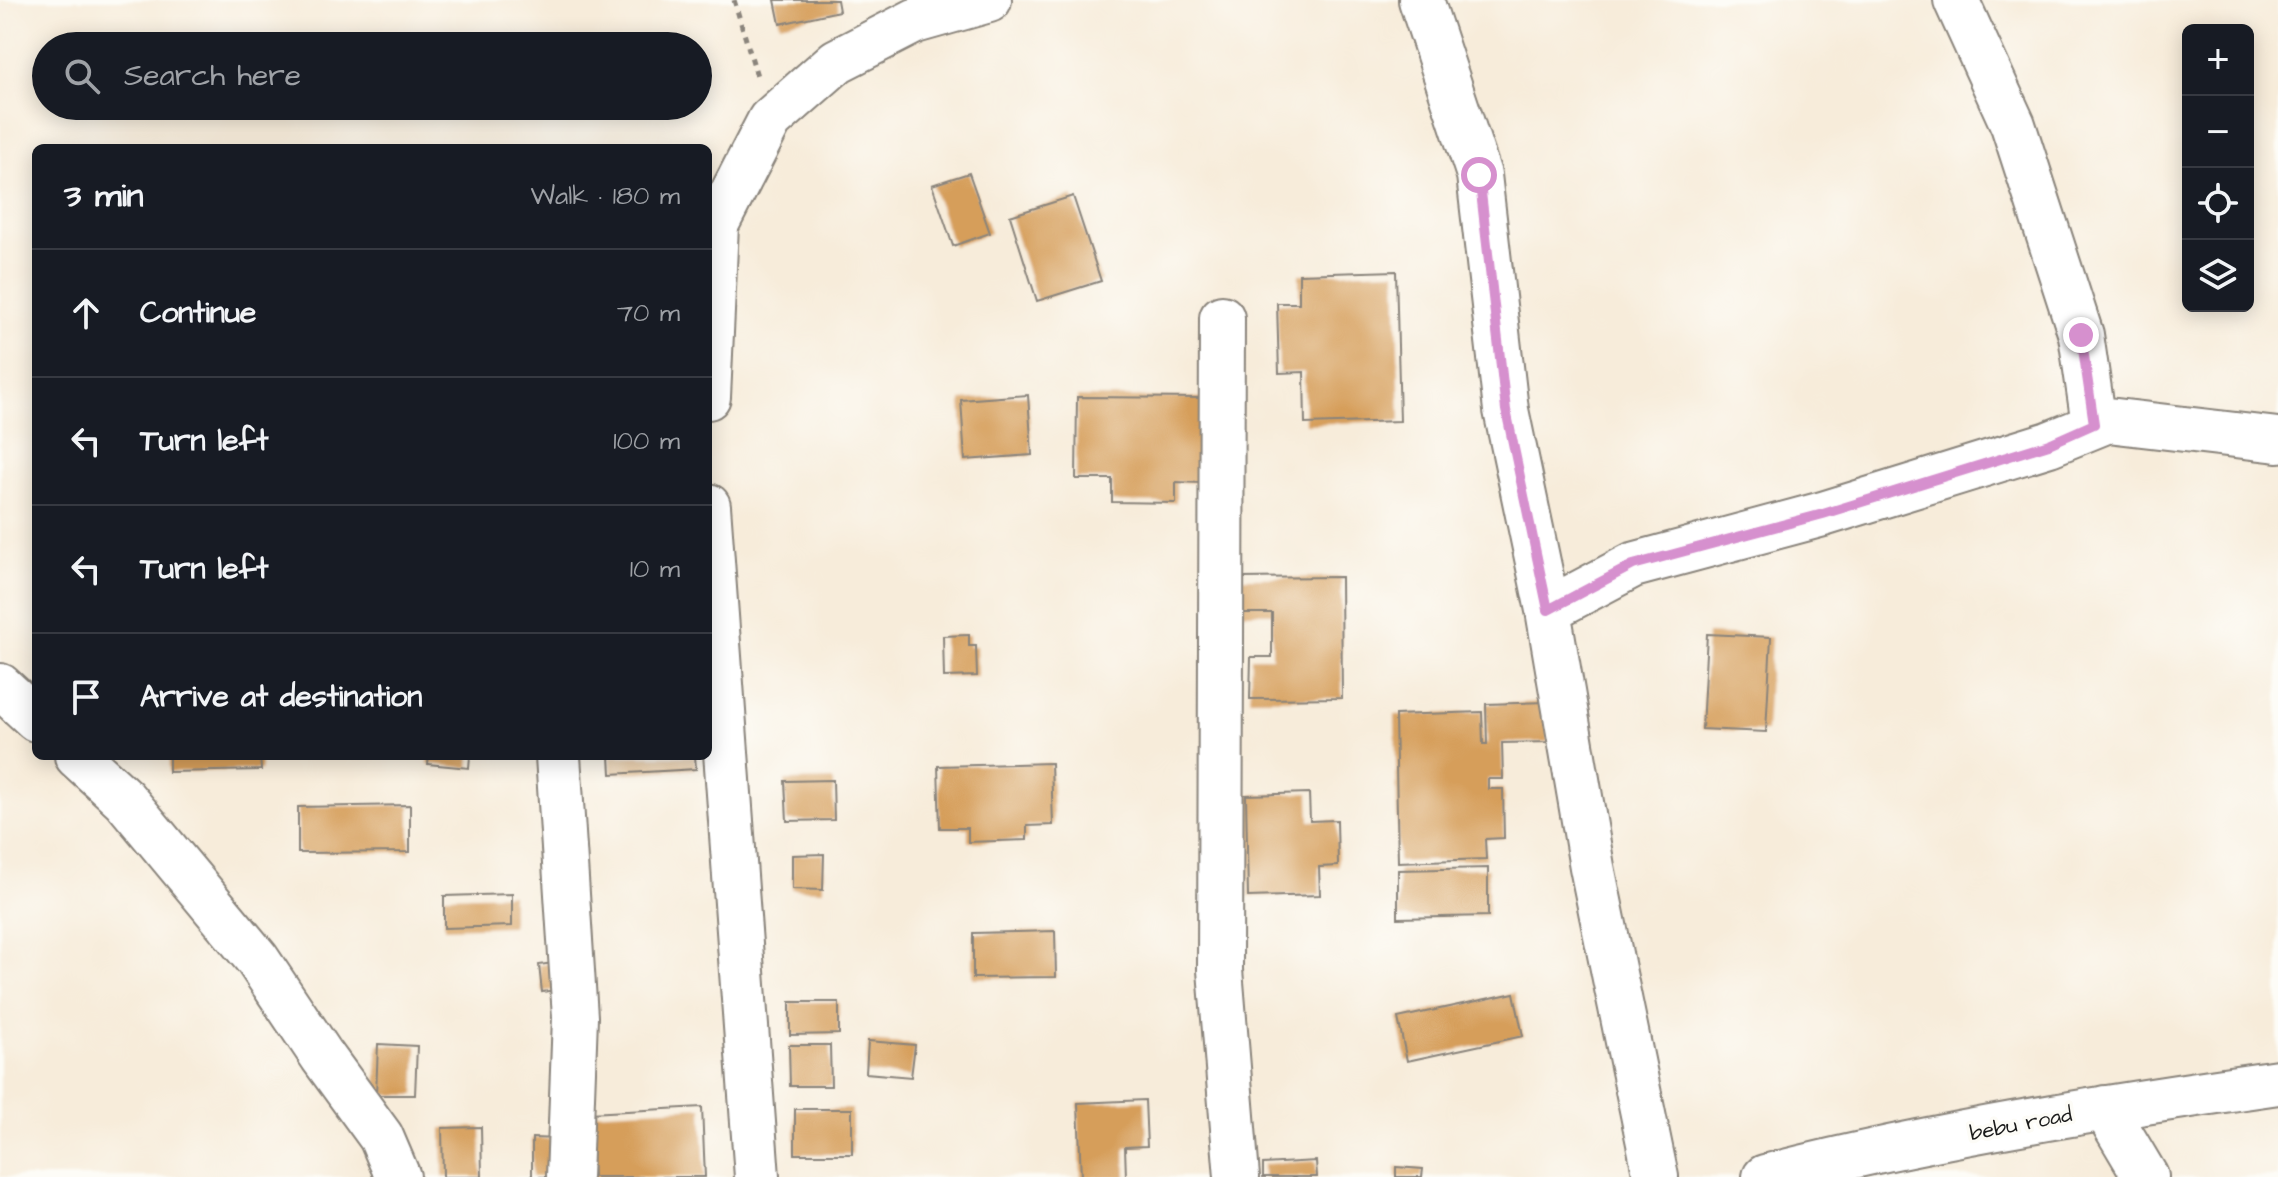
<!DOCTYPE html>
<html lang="en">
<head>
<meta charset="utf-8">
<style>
	body { margin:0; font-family:"Architects Daughter",sans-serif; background:#242831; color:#f1f3f6 }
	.controls { position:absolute; right:24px; top:24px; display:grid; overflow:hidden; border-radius:12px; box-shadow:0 4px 20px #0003 }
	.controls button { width:72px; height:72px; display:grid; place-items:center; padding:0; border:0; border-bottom:2px solid #363941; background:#171b24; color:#f1f3f6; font:40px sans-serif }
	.stop { position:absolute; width:24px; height:24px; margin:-18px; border:6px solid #d690ce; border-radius:50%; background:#fff }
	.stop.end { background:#d690ce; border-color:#fff; box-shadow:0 2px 8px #0008 }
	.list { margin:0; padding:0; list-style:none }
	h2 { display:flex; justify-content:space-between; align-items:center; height:104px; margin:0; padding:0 32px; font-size:34px }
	h2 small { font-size:26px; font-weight:400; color:#9ea1a6 }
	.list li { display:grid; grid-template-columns:52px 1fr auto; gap:24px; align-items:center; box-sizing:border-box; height:128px; padding:0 32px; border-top:2px solid #363941 }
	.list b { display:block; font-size:30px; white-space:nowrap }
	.list em { font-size:26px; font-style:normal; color:#9ea1a6 }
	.icon { flex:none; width:44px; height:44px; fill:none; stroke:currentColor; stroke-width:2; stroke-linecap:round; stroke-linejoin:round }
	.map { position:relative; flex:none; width:2278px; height:1177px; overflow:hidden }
	.search { position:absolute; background:#171b24; box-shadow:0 4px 20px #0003; left:32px; top:32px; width:680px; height:88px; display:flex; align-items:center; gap:20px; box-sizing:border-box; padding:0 28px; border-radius:44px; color:#9ea1a6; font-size:30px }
	.panel { position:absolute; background:#171b24; box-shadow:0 4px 20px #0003; left:32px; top:144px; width:680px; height:616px; border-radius:12px }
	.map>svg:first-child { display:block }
	.building { fill:#d69e5a }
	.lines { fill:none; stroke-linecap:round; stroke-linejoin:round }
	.minor-casing { stroke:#8a847b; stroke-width:48 }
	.path { stroke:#8a847b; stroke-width:5; stroke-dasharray:6 6; stroke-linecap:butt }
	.minor { stroke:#fff; stroke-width:44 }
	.route { stroke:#d690ce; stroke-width:10 }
	.labels { text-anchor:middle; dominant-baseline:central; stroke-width:7; stroke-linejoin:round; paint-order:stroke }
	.street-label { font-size:22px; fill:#1c1c1c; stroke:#fdfcf7 }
</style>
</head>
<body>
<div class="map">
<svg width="2278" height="1177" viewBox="0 0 2278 1177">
	<rect width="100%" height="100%" fill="#fdfcf7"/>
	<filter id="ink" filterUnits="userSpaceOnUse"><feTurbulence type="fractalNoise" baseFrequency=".0125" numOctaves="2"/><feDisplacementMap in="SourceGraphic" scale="16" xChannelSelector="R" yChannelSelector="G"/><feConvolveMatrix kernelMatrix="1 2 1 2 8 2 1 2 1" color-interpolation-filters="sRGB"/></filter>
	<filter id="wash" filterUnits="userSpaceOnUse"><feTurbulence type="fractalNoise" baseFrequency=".006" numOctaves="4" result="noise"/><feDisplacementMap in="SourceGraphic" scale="32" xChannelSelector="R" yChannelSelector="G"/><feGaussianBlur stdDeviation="1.8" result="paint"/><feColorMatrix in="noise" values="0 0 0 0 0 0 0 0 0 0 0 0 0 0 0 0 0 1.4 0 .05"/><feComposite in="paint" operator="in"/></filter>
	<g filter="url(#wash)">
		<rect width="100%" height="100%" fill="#f7ecda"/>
		<g id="blocks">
			<path class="building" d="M775,0h62l2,11 -59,13z
				M969,173l21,60 -37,13 -21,-61z
				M1073,196l28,85 -64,20 -27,-85z
				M1396,271l4,150 -95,3 -1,-52 -25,1 -2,-70h22v-29z
				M1028,395l4,60 -67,5 -4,-60z
				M1077,397l127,1 -2,85 -26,-1v21l-64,-1v-23h-36z
				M1341,577l1,121 -92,1 1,-42h21v-44h-29l-1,-35z
				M1707,634l64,3 -5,95 -64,-3z
				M969,635v11h7l1,30 -33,1 -1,-41z
				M1547,702l1,40 -46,1 1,36h-15v10h15l1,49 -19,1 1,20 -88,3 -3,-147 87,-3 1,32h4l-1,-40z
				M169,756h91l1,14 -92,2z
				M429,756h41l-1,12 -41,-4z
				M610,756h85l1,13 -85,5z
				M1051,763l2,62 -26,1v14l-59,2v-14h-28l-2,-62z
				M833,780l1,40 -47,1 -2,-40z
				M1309,793l1,28 27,-1 1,46 -19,1 1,28 -72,2 -2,-102z
				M410,805v47l-112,1v-46z
				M824,854l-1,36 -31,-1v-34z
				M1488,868v48l-90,2v-48z
				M512,894v32l-68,2v-32z
				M1055,931l1,46 -83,1v-45z
				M560,962l3,27 -21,3 -3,-27z
				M1514,993l9,43 -116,25 -9,-43z
				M790,1002h49v32l-49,1z
				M868,1041l47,4 -4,32 -45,-4z
				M378,1044l39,2 -2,49h-39z
				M789,1045h41l1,41h-41z
				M1145,1100l2,46 -22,1 1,30h-45l-3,-74z
				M702,1107l3,70h-112l-3,-64z
				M795,1109h57v45h-57z
				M481,1127l1,50h-39l-1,-49z
				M532,1138l27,1v38h-27z
				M1316,1161l1,16h-54v-13z
				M1396,1167l27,2 -1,8h-26z"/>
		</g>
	</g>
	<g filter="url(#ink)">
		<use href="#blocks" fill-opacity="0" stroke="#8a847b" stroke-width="2"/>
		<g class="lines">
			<defs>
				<path id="minor" d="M1421,0l58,175 27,235 42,200 44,257 64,310
					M1956,0l57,125 68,210 13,89
					M1222,318l-2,652 17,207
					M708,397l8,-172 54,-105 67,-59 78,-40 74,-21
					M708,506l49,671
					M1548,610l85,-45 190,-51 226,-70 59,-24 170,20
					M0,686l36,33
					M77,756l47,43 133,160 65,97 59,81 17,40
					M558,756l17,261 -6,160
					M2105,1108l41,69
					M1765,1177c168,-43 341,-70 513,-95"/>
			</defs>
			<use href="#minor" class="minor-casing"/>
			<path class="path" d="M734,0l23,76"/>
			<use href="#minor" class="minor"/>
		</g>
	</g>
	<g class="lines" filter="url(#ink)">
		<path class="route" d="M1479,175l27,235 42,200 85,-45 190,-51 226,-70 45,-20 -13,-89"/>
	</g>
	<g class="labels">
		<g class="street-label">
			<text transform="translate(2021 1124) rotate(-11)">bebu road</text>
		</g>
	</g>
</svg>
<div class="controls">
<button>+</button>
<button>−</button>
<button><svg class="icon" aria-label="locate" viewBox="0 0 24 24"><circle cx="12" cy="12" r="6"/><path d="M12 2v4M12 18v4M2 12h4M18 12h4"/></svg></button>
<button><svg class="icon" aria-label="layers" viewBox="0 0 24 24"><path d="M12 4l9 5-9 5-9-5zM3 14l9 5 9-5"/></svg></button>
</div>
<div class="stop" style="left:1479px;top:175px"></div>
<div class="stop end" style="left:2081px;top:335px"></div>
<div class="search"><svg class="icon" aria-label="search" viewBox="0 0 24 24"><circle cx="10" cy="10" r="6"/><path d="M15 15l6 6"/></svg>Search here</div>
<section class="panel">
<h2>3 min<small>Walk · 180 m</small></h2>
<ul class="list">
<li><svg class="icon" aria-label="ahead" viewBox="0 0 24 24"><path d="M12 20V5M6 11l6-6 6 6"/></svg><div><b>Continue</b></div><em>70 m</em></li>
<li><svg class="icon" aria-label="left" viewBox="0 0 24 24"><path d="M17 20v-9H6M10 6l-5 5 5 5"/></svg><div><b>Turn left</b></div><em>100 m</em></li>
<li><svg class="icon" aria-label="left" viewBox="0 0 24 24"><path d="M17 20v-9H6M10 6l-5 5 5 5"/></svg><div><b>Turn left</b></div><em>10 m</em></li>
<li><svg class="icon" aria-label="arrive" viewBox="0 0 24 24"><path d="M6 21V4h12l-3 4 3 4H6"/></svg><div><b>Arrive at destination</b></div></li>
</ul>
</section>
</div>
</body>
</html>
